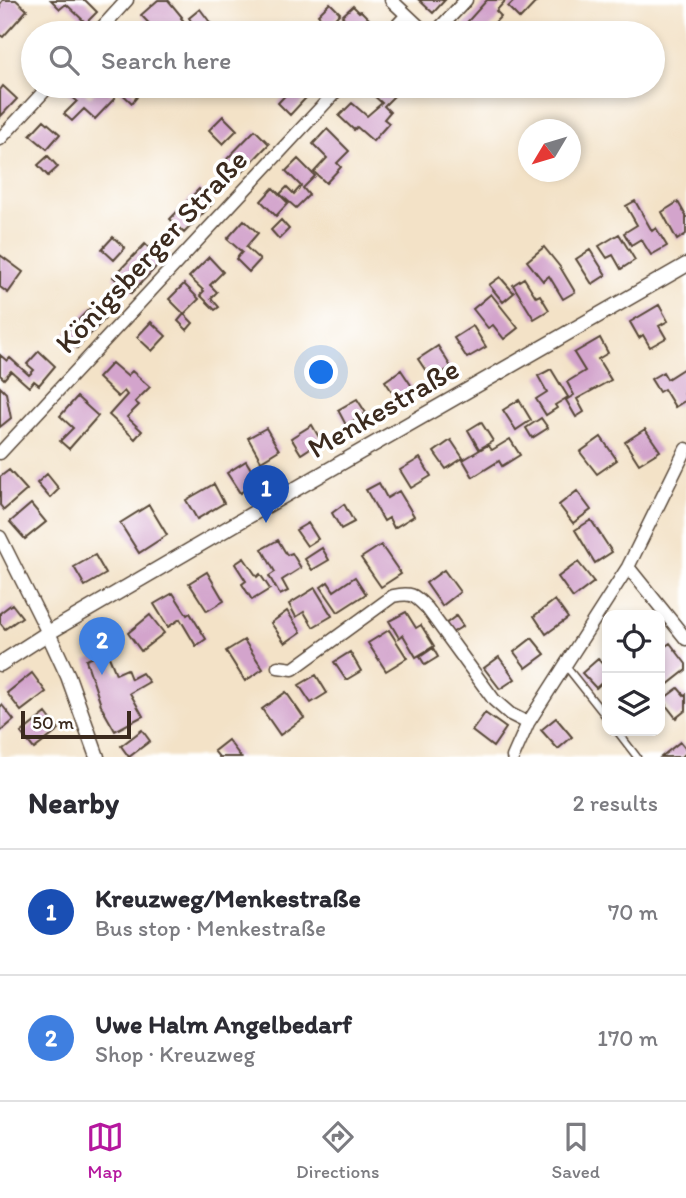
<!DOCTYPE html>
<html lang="en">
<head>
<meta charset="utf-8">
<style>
	body { margin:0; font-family:Itim,sans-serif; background:#f2f2f3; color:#2b2b33 }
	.controls { position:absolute; right:21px; bottom:21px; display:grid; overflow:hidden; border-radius:14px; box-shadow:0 4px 10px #0003 }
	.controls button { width:63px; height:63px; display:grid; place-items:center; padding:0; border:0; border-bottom:2px solid #e1e1e2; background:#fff; color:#2b2b33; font:35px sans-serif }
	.compass { position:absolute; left:518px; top:119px; width:63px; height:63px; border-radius:50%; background:#fff; box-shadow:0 4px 10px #0003; rotate:232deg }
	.scale { position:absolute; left:21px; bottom:18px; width:110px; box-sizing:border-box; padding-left:7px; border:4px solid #3b2a1e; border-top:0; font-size:19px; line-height:24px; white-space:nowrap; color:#3b2a1e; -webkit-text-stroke:5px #fff; paint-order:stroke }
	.you { position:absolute; left:322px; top:373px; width:24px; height:24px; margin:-18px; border:5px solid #fff; border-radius:50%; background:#1a73e8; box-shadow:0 0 0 10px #1a73e833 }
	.badge { display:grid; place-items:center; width:46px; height:46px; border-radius:50%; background:#b5179e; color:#fff; font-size:23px; font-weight:700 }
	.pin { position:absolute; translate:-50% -58px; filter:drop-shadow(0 2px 4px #0008) }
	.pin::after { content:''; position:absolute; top:37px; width:24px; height:21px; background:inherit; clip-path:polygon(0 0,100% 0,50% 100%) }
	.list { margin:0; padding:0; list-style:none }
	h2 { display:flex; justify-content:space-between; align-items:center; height:91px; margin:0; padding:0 28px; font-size:30px }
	h2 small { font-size:23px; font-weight:400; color:#7c7c81 }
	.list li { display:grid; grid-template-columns:46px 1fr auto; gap:21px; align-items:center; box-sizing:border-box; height:126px; padding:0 28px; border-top:2px solid #e1e1e2 }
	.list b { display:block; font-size:26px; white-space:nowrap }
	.list p { margin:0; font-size:23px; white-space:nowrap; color:#7c7c81 }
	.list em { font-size:23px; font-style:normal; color:#7c7c81 }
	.icon { flex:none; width:38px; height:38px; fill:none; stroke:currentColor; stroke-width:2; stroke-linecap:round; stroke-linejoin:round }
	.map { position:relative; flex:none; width:686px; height:757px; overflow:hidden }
	.search { position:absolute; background:#fff; box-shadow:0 4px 10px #0003; left:21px; right:21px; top:21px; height:77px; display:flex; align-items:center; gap:18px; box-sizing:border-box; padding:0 24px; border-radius:38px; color:#7c7c81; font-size:26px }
	.sheet { height:343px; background:#fff }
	nav { display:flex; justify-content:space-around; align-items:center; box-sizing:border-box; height:98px; border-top:2px solid #e1e1e2; background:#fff; font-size:19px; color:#7c7c81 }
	nav a { display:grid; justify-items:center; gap:4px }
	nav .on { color:#b5179e }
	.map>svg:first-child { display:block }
	.building { fill:#d3a4cc }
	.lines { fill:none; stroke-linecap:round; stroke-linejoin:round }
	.service-casing { stroke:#574637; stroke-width:9 }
	.minor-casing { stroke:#574637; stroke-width:15 }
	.tertiary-casing { stroke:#574637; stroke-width:17 }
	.service { stroke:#fff; stroke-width:6 }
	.minor { stroke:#fff; stroke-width:12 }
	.tertiary { stroke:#fff; stroke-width:14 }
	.labels { text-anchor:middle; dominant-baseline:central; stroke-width:7; stroke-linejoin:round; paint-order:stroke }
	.street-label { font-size:30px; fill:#3b2a1e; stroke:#fff }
</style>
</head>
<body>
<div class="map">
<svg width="686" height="757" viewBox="0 0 686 757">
	<rect width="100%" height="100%" fill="#fff"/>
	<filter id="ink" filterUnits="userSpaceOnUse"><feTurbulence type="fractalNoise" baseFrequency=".0143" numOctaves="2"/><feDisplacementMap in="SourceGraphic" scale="14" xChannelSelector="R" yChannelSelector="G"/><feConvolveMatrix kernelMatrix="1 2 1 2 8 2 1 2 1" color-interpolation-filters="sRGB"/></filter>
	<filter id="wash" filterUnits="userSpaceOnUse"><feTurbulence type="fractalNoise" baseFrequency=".00686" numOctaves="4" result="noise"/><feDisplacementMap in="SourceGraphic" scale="28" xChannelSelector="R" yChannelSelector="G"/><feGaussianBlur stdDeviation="1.57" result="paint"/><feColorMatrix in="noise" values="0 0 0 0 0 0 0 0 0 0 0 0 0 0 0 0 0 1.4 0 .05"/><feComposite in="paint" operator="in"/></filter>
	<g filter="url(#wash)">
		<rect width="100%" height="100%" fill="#f3e2c7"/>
		<g id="blocks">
			<path class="building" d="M3,0h13l11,10 -24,27 -3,-2v-31z
				M51,0h34l12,12 -11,11 -20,-19 -6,5z
				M158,0h10l14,17 -1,1 6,7 -9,8h-20l-17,-18z
				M419,0h26l-12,13z
				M487,0h19l-10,11 5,5 -16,17h-21l-4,-3z
				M515,0h23l-18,19 -12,-12z
				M330,3l10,10 -11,12 -11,-10z
				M353,6l6,6 2,-1 14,14 -8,8h-28l10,-10 -7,-7z
				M200,9l18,24h-29l-3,-3 7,-6 -4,-6z
				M3,86l14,13 -17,18v-27z
				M70,86h7l13,11 12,-11 13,12 -20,21 -11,-10 -12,12 -8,-7 13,-13 -12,-10z
				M114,86h14l-1,1 10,10 -5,6z
				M294,86h23l-27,29 -12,-12z
				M363,86h28l7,6 -14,14 6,6 -6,7 5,4 -16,18 -16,-14 -3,3 -15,-14 13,-13 15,13 15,-13z
				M223,116l14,14 -14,14 -14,-14z
				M44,120l16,14 -13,15 -17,-14z
				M327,129l22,22 -12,12 4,4 -15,16 -12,-11 13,-14 -14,-14z
				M255,130l14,14 -31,32 -14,-14z
				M48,156l10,11 -10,9 -10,-11z
				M298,159l17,17 -12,12 6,7 -13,13 -16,-14 7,-7 7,7 7,-8 -15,-15z
				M273,188l15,15 -12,13 -15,-15z
				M199,189l14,14 -29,30 -14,-14z
				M635,201l17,30 4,-3 11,18 -16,9 -10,-16 -10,6 -7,-12 13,-8 -11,-19z
				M678,202l8,14v18l-9,6 -15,-28z
				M244,220l14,13 -12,14 14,13 -11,12 -13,-13 6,-7 -15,-13z
				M281,220l8,9 -10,10 -8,-9z
				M619,234l16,26 -14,9 -8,-14 -6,3 -8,-12z
				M113,237l12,11 -11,12 -12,-11z
				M145,244l17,17 -31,32 -18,-16z
				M544,247l16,20 15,25 -12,7 -14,-23 -6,5 -16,-20z
				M590,250l16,25 -14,9 -16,-25z
				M0,255l23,17 -15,21 -8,-6z
				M209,257l14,15 -13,13 7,7 -6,6 8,9 -4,3 -15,-15 4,-4 -15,-14z
				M500,277l14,16 -11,9 -14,-17z
				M524,278l12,19 4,-2 9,15 -15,9 -21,-34z
				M184,284l15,15 -15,15 9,9 -6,7 -9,-9 6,-7 -15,-15z
				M491,294l27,34 -14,11 -11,-14 -5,3 -15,-19z
				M659,305l9,16 -9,5 7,12 -16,9 -7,-12 -4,3 -9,-16z
				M92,306l13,13 -28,29 -13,-13z
				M151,322l15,14 -14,15 -15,-14z
				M473,326l13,21 -19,11 -13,-20z
				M600,338l8,15 -10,6 13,21 -34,19 7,13 -8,5 -10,-17 8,-5 -7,-13 18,-11 -11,-18z
				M438,346l13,21 -19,13 -14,-21z
				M39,351l16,15 -16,19 -5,-4 -5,6 -18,-16 -7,8 -4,-4v-20l7,6 3,-3 19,17 5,-5 -7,-6z
				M112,363l15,13 5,-5 18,16 -15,15 4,3 -12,12 15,14 -7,8 -26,-24 18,-20 -3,-4 -6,6 -20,-19z
				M686,367v23l-2,1 2,9 -11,7 -11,-18 -5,3 -8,-13 12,-7 4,7z
				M551,369l17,28 -13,8 2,3 -11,7 -10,-16 11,-7 -9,-16z
				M401,370l12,18 -16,11 -12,-18z
				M0,387l6,6 5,25 -11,9z
				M77,397l21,19 -29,33 -9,-8 13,-13 -13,-12z
				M357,399l9,14 -20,12 -8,-15z
				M519,400l12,20 -15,10 -13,-20z
				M541,418l7,10 -16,10 -6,-10z
				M481,422l12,19 -14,8 -11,-19z
				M312,425l9,16 -20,13 -10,-16z
				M266,428l13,22 -18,11 -13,-23z
				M645,429l15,22 -21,13 -14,-22z
				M601,437l16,23 -20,14 -17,-22z
				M510,439l10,16 -18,11 -3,-5 -26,16 -10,-17 25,-15 4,5z
				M451,440l12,18 -17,11 -12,-17z
				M420,458l11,18 -20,12 -11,-18z
				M246,461l12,20 -18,12 -13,-20z
				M9,470l18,20 -23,20 -4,-5v-28z
				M47,474l12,15 -9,9 -13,-15z
				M379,483l8,15 12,-7 15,25 -20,12 -5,-10 -5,3 -18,-31z
				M214,484l10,19 -27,16 -11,-19z
				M577,491l14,19 -18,13 -14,-18z
				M31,504l15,18 -21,17 -15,-17z
				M344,504l10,18 -13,7 -9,-16z
				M149,505l18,30 -28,18 -19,-30z
				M591,520l21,32 -17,11 -20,-33z
				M308,523l10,16 -11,7 -11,-16z
				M278,540l9,15 5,-2 9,15 -19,12 6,11 -8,4 -11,-19 6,-4 -13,-23z
				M381,545l20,29 -20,13 -20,-29z
				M322,548l7,12 -17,10 -7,-11z
				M95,555l11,19 -21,12 -11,-19z
				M244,558l13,19 3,-3 10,15 -18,11 -10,-16 4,-3 -11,-17z
				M578,562l16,20 -21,16 -15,-21z
				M444,570l16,22 -18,14 -16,-23z
				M207,572l17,29 -17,10 -18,-28z
				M355,577l11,17 -28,18 -17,-25 7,-5 6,9z
				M315,588l17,28 -19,11 -9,-15 -8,5 -7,-13z
				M173,593l14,22 3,-2 16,26 -10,7 -16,-27 -12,8 -14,-23z
				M555,600l13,18 -22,16 -12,-18z
				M12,604l10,13 -17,12 -5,-6v-10z
				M287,611l14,21 -16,11 -14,-20z
				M406,612l10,16 5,-3 13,21 -18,11 -13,-22 -4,3 -10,-17z
				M150,615l14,18 -23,18 -13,-18z
				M456,616l7,10 -13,8 -6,-9z
				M389,630l18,28 -21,13 -18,-28z
				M532,638l13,16 -19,14 -12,-16z
				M244,640l19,29 -18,12 -19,-30z
				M670,643l16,21v6l-19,15 -7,-9v-26z
				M433,648l5,9 -13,8 -5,-8z
				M107,652l9,22 11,-5 4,10 11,-6 7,9 -19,11 13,23 -28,15 -13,-23 -16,-48z
				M350,652l11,19 -15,9 -12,-18z
				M499,657l16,22 -15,10 -16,-21z
				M598,659l9,10v9l-11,10 -14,-15z
				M32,673l14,19 -25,19 -14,-18z
				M316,675l11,18 -16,10 -12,-18z
				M678,688l6,7 2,-1v16l-10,8 -14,-18z
				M286,692l18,26 -24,17 -18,-26z
				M2,705l12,15 -14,12v-25z
				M46,713l13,17 -25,19 -13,-16z
				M485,713l21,15 -13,19 -21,-16z
				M556,718l16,19 -14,12 -17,-19z
				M142,730l8,11 -21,16 -8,-11z
				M228,740l13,17h-22l-5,-6z
				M680,742l6,7v4l-4,4h-21z"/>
		</g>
	</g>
	<g filter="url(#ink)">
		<use href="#blocks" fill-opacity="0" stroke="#574637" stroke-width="2"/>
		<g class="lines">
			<defs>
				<path id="service" d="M565,665l42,53
					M617,731l20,26"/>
				<path id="minor" d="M391,0l35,33
					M97,33l30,-33
					M390,33l17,-18
					M435,33l31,-33
					M0,139l49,-53
					M0,453l341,-367
					M0,537l48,96
					M628,567l58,72
					M278,667l15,2 100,-73c19,-4 21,-1 34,12l67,92 16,14 18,9
					M513,757l15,-34 100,-156 58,-118"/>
				<path id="tertiary" d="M48,633l20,43 29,81
					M0,664l48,-31 211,-123 427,-245"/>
			</defs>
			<use href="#service" class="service-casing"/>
			<use href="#minor" class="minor-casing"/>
			<use href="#tertiary" class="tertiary-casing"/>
			<use href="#service" class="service"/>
			<use href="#minor" class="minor"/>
			<use href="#tertiary" class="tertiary"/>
		</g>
	</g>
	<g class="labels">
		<g class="street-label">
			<text transform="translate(151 251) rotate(-47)">Königsberger Straße</text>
			<text transform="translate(383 408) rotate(-30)">Menkestraße</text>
		</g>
	</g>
</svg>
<div class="controls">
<button><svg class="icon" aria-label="locate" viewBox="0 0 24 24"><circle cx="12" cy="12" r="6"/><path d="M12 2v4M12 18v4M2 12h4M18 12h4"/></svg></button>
<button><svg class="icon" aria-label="layers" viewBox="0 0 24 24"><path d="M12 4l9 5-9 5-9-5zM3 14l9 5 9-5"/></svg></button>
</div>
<svg class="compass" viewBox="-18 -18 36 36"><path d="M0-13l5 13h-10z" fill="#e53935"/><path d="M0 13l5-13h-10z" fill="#7c7c81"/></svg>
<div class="scale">50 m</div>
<div class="you"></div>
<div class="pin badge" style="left:266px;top:523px;background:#1a4fb4">1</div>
<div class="pin badge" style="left:102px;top:675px;background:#3f7fe0">2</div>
<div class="search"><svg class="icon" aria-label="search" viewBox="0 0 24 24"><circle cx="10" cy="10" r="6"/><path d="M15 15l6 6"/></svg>Search here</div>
</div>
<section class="sheet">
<h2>Nearby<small>2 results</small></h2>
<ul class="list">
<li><span class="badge" style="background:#1a4fb4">1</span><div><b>Kreuzweg/Menkestraße</b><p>Bus stop · Menkestraße</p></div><em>70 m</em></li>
<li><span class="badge" style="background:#3f7fe0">2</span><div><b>Uwe Halm Angelbedarf</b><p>Shop · Kreuzweg</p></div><em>170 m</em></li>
</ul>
</section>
<nav>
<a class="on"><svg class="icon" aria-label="map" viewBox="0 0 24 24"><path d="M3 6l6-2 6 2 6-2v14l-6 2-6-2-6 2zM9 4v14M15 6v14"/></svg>Map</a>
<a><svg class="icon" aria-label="directions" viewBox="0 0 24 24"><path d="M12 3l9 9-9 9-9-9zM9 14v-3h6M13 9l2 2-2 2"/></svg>Directions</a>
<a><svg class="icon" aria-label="saved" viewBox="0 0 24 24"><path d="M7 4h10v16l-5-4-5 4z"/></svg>Saved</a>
</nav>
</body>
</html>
